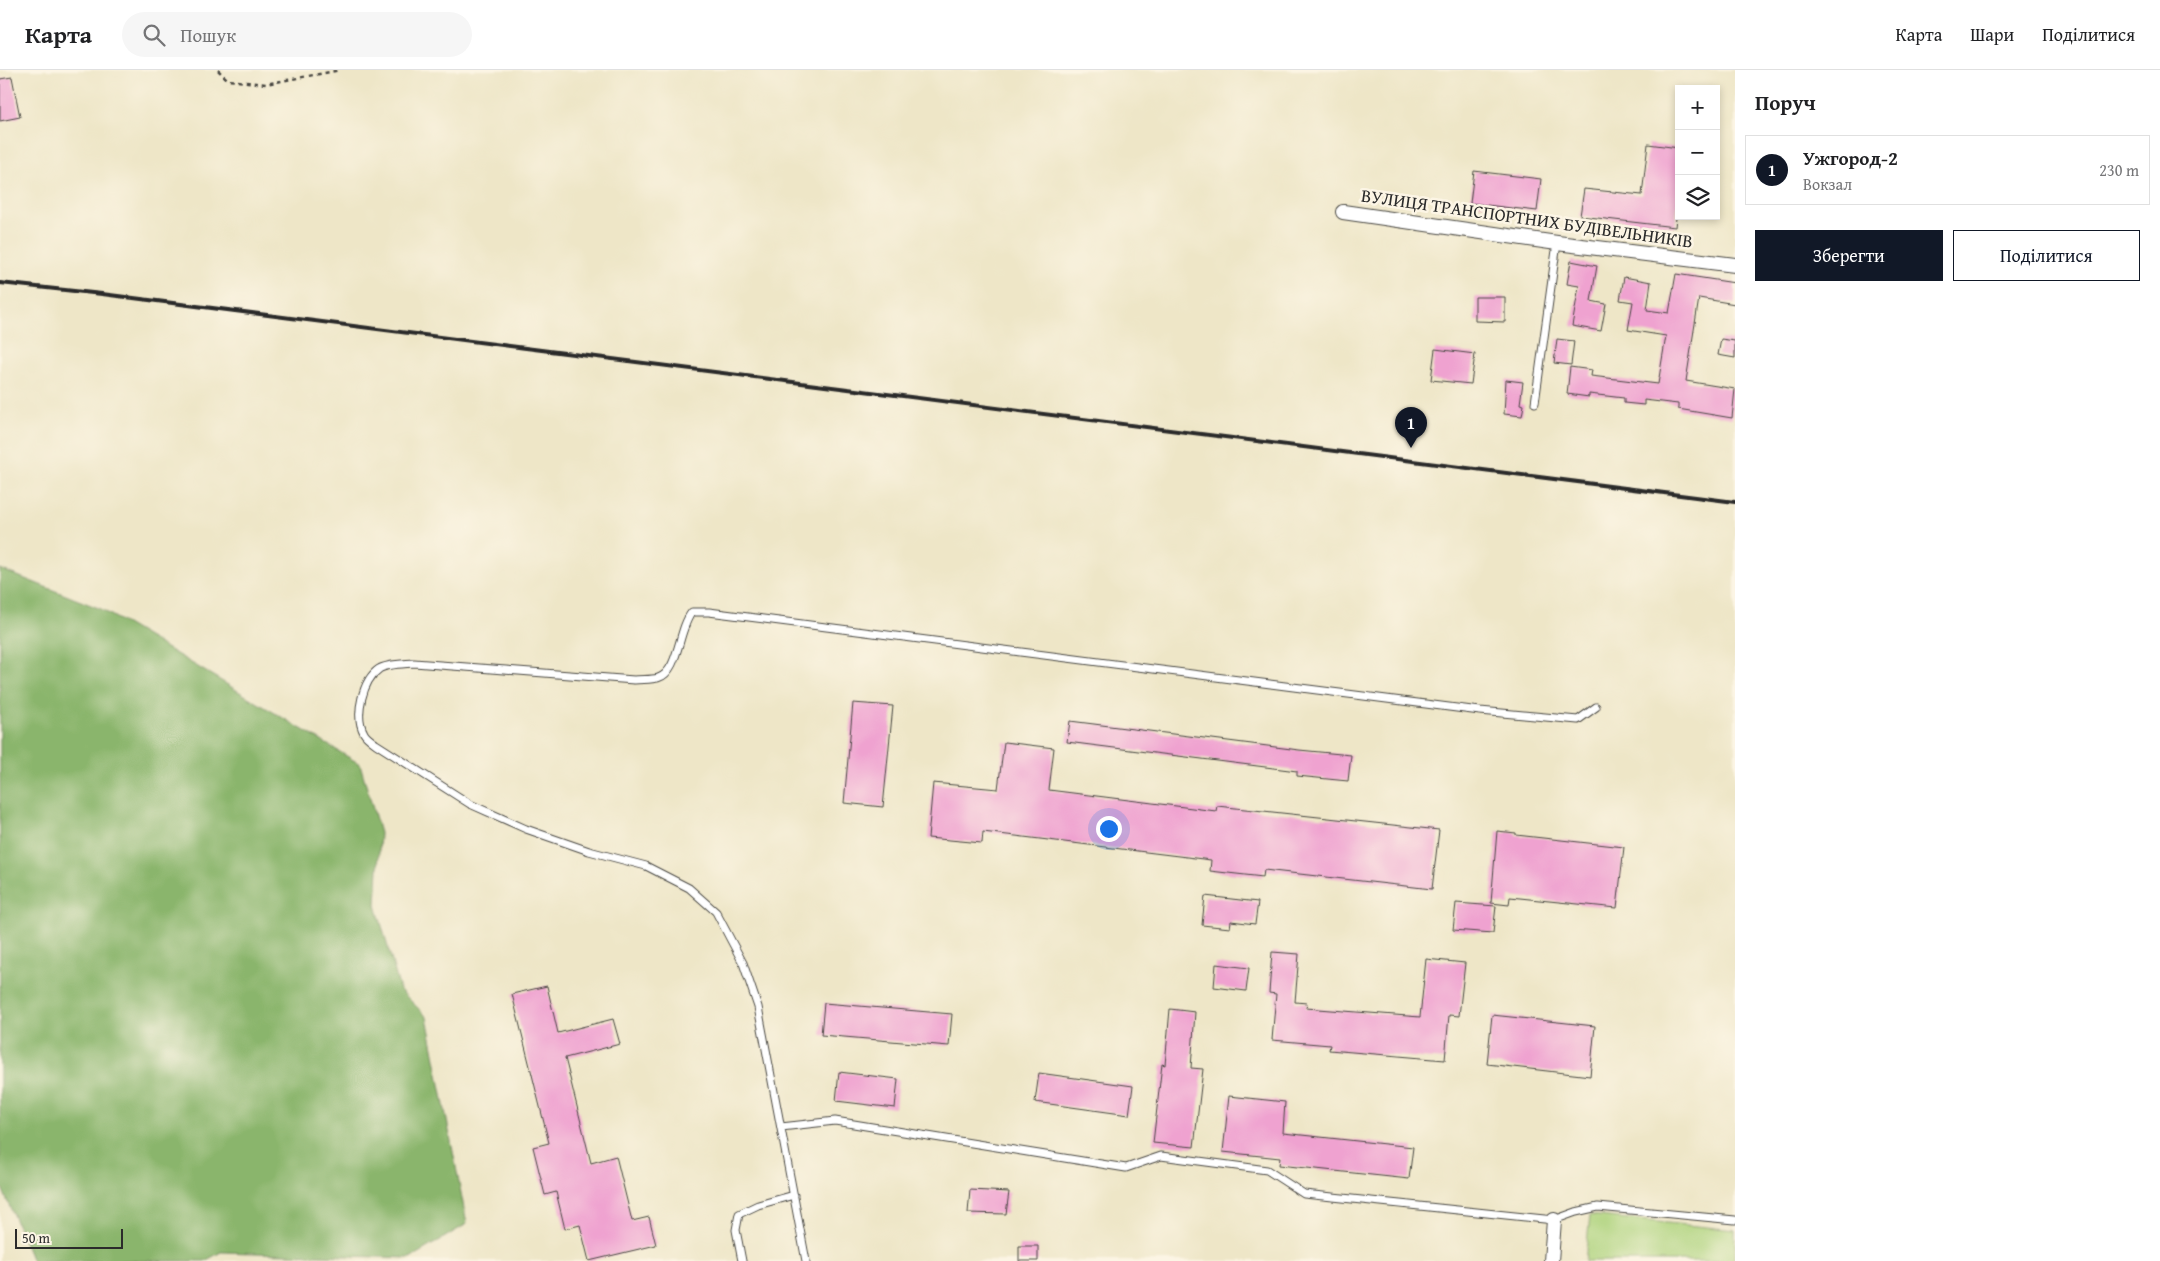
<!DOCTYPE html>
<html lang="uk">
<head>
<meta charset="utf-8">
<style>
	body { margin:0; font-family:"Gentium Book Plus",serif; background:#f6f6f6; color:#202124 }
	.controls { position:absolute; right:15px; top:15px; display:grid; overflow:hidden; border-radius:0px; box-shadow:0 2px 8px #0003 }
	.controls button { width:45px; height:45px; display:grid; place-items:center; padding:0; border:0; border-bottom:1px solid #e0e0e0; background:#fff; color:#202124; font:25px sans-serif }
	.scale { position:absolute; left:15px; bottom:12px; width:108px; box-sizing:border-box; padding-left:5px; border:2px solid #2b2b2b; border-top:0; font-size:14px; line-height:18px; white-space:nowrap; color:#2b2b2b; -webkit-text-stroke:4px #fcf5e5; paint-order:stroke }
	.you { position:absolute; left:1108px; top:758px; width:18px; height:18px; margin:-12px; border:4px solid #fff; border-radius:50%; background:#1a73e8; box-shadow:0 0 0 8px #1a73e833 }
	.badge { display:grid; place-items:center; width:32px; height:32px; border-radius:50%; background:#111827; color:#fff; font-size:16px; font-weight:700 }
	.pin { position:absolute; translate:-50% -41px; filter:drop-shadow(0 1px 2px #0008) }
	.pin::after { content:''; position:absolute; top:26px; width:18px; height:15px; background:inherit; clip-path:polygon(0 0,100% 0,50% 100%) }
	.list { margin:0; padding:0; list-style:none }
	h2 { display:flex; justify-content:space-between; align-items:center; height:65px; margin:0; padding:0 20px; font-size:21px }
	h2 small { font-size:16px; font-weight:400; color:#757577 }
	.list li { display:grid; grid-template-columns:32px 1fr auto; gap:15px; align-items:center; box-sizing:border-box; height:70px; margin:0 10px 10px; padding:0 10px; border:1px solid #e0e0e0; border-radius:0px }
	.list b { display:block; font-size:19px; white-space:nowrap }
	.list p { margin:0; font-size:16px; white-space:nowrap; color:#757577 }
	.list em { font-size:16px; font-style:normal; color:#757577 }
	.actions { display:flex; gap:10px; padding:15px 20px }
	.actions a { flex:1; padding:11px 0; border:1px solid #111827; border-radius:0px; text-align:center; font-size:18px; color:#111827 }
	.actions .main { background:#111827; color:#fff }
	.icon { flex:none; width:28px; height:28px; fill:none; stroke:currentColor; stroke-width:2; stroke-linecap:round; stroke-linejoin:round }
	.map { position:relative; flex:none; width:1735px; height:1191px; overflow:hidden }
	header { display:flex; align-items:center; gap:30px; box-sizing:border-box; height:70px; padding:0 25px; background:#fff; border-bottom:1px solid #e0e0e0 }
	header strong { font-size:24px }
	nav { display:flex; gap:28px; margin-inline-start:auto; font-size:18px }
	.search { width:350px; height:45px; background:#f6f6f6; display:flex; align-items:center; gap:12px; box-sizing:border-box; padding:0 18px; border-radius:28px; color:#757577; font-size:19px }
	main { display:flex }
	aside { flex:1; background:#fff }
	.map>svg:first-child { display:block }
	.green { fill:#aed37d; stroke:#6c7f54 }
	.forest { fill:#8ab56c; stroke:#5a704c }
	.building { fill:#efa2d0 }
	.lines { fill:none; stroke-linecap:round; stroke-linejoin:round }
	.service-casing { stroke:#484742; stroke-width:9 }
	.minor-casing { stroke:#484742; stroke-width:16 }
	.path { stroke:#484742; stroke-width:2.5; stroke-dasharray:4 4; stroke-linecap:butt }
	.service { stroke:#fff; stroke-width:7 }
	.minor { stroke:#fff; stroke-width:14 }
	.rail { stroke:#2b2b2b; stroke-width:4 }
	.labels { text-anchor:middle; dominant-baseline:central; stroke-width:5; stroke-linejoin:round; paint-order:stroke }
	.street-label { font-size:18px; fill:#2b2b2b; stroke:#fcf5e5 }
</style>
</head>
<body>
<header>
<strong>Карта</strong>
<div class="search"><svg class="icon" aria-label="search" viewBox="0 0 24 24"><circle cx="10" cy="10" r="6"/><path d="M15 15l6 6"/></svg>Пошук</div>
<nav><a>Карта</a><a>Шари</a><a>Поділитися</a></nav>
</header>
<main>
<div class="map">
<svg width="1735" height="1191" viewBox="0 0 1735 1191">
	<rect width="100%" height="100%" fill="#fcf5e5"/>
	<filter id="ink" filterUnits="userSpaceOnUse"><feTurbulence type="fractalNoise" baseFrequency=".02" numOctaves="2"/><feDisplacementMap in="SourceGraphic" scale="10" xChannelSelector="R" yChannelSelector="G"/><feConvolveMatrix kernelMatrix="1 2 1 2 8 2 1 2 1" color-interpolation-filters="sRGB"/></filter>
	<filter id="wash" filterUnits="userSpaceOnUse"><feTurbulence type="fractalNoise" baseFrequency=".0096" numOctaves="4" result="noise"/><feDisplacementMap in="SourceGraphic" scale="20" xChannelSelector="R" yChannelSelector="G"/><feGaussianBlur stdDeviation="1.12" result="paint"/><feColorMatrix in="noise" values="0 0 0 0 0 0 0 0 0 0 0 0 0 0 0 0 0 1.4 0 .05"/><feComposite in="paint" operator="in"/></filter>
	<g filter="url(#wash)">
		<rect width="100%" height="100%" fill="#eee6c7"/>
		<path class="green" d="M1590,1145l145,15v31h-150z"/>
		<path class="forest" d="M0,499l101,40 259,155 20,69 -4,72 24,85 27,27 40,207 -57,34 -189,-6 -16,9h-173l-32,-78z"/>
		<g id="blocks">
			<path class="building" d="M12,7l8,40 -20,4v-42z
				M1648,74l31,4v43l-4,36 -95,-11 4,-27 58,6z
				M1474,101l67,8 -4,32 -67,-8z
				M1571,191l26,5 -6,35 15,3 -5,27 -29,-5 7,-40 -12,-2z
				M1676,204l59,9v21l-36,-6 -13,83 49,8 -3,29 -54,-9v-5l-34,-4v5l-20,-2v-5l-35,-4v3l-22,-3 3,-27 22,3 -1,6 67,8 8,-48 -38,-6 5,-28 -13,-2 4,-23 27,5 -4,28 22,3z
				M1475,227h30v25l-30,-1z
				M1557,269l17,2 -3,24 -17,-2z
				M1721,269l14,2v17l-17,-3z
				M1435,279l40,5 -4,30 -40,-4z
				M1506,310l17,2 -3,22 4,1 -2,11 -18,-2z
				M853,633l40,3 -10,101 -39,-4z
				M1070,651l229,29 52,5 -3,26 -51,-5v-5l-230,-29z
				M1004,672l50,6 -5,42 167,21 1,-5 222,24 -7,59 -168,-19 -1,7 -53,-6 1,-11 -228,-28 -1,11 -54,-5 5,-55 65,6z
				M1497,761l19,2v2l108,12 -7,61 -107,-11 -1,8 -18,-2z
				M1205,826l53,6 -3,22 -24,-3 -1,7 -28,-3z
				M1456,833l40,3 -3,27 -40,-3z
				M1272,882l27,2 -4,48 12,1 -1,5 114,9 6,-58 39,4 -6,53 -10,-1 -4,45 -116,-10 1,-5 -58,-5 4,-46 -7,-1z
				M1216,894l33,4 -3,23 -32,-4z
				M547,916l11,47 55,-14 7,25 -55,14 26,105 25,-7 16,65 17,-4 7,28 -67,16 -9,-36 -15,4 -9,-37 -11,3 -12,-48 16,-4 -37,-149z
				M824,933l128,11 -3,32 -128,-11z
				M1170,939l25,3 -4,56 12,1 -9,78 -41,-4 9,-79 3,1z
				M1492,945l103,11 -5,50 -103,-12z
				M839,1002l59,7 -3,29 -59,-7z
				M1039,1003l94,13 -4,29 -94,-13z
				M1229,1026l56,6 -2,31 130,14 -4,32 -130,-14 1,-7 -57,-6z
				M970,1120l39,2 -3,22 -38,-1z
				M1019,1176h19v15h-19z"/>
		</g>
	</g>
	<g filter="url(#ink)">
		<use href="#blocks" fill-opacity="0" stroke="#484742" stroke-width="1"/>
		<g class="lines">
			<defs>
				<path id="service" d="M1535,333l22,-160
					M781,1057l54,-6 291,47 35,-12 106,14 37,24 250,26 22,-8 22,-5 137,13
					M742,1191l-6,-31 3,-16 19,-9 36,-10
					M806,1191l-48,-254 -15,-44 -27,-51 -27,-24 -43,-22 -57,-15 -63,-22 -56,-25 -94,-60c-4,-3 -10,-7 -12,-11 -10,-18 -1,-53 15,-64 8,-5 26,-5 35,-6l220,17c8,-1 17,0 24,-2 21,-6 20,-49 34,-66h17l771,99 98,9 18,-13"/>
				<path id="minor" d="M1343,142l214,31 178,22
					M1551,1191l3,-41"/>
			</defs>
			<use href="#service" class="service-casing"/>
			<use href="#minor" class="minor-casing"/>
			<path class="path" d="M218,0l10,10 38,4 74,-14"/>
			<use href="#service" class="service"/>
			<use href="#minor" class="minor"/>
			<path class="rail" d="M0,213l102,11 1633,208"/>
		</g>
	</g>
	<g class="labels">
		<g class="street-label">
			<text transform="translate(1527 148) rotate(8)">ВУЛИЦЯ ТРАНСПОРТНИХ БУДІВЕЛЬНИКІВ</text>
		</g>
	</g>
</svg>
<div class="controls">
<button>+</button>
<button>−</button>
<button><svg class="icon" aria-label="layers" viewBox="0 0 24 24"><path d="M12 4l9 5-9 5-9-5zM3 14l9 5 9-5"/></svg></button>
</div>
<div class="scale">50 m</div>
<div class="you"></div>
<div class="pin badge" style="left:1411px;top:378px">1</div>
</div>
<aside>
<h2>Поруч<small></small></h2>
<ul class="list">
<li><span class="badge">1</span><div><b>Ужгород-2</b><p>Вокзал</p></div><em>230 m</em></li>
</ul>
<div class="actions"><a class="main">Зберегти</a><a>Поділитися</a></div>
</aside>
</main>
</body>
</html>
